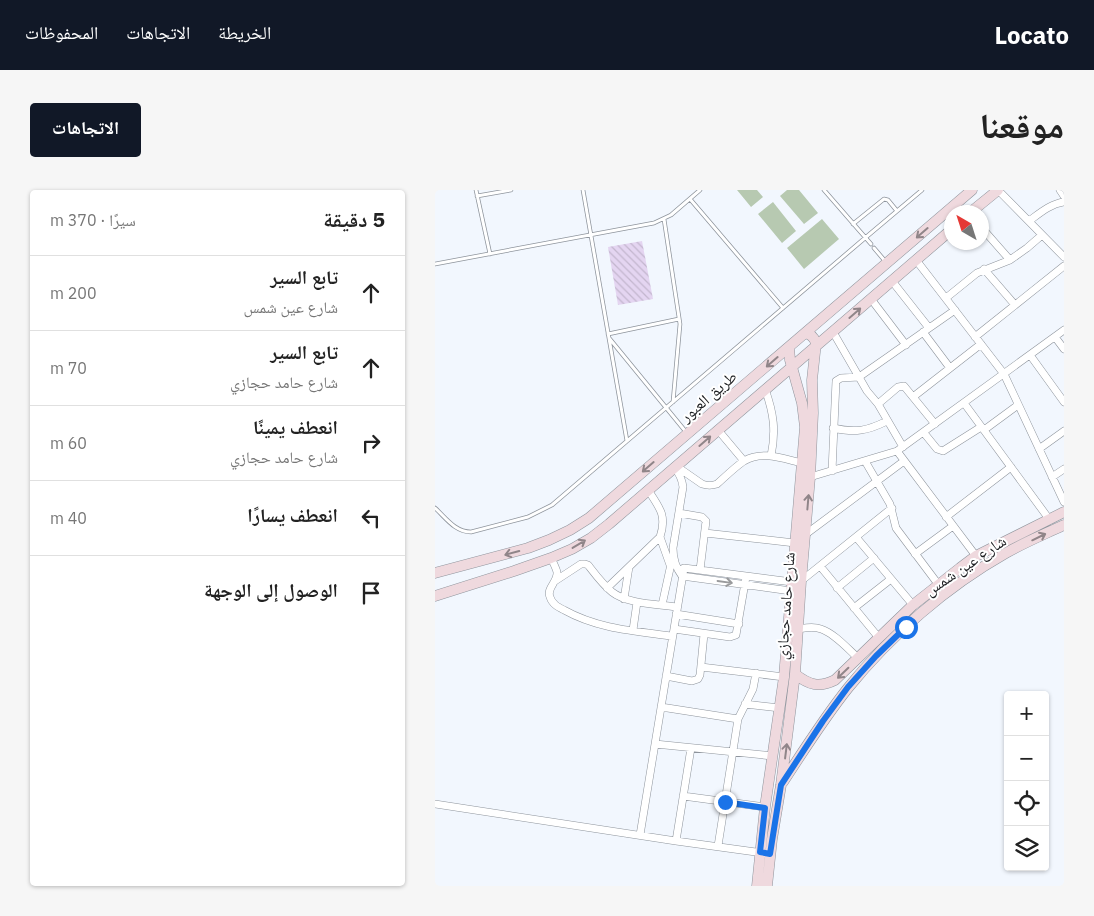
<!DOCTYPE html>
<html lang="ar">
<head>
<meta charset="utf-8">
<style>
	body { margin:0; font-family:"IBM Plex Sans","Noto Naskh Arabic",sans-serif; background:#f6f6f6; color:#222; direction:rtl }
	.controls { position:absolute; right:15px; bottom:15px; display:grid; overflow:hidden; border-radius:5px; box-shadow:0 1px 4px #0004 }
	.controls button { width:45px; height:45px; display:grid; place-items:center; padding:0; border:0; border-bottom:1px solid #e0e0e0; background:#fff; color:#222; font:25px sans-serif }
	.compass { position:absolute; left:509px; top:15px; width:45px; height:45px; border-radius:50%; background:#fff; box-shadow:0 1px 4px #0004; rotate:321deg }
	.stop { position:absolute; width:15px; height:15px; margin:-11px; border:4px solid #1a73e8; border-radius:50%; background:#fff }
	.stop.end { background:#1a73e8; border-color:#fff; box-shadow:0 1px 5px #0008 }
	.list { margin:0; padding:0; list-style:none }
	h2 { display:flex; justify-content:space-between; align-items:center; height:65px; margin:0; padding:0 20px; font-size:21px }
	h2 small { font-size:16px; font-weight:400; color:#767676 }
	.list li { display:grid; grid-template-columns:32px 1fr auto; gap:15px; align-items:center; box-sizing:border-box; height:75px; padding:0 20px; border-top:1px solid #e0e0e0 }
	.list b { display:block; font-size:19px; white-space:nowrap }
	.list p { margin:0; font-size:16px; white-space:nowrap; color:#767676 }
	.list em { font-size:16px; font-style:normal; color:#767676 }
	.icon { flex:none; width:28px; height:28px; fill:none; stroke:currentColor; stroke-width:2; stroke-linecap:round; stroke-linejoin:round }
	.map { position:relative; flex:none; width:629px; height:696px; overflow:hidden; direction:ltr; border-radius:5px }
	header { display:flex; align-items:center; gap:30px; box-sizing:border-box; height:70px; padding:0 25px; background:#111827; color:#fff }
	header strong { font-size:24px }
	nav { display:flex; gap:28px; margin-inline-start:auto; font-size:18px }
	.intro { display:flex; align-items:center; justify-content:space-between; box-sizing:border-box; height:120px; padding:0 30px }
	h1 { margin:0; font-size:35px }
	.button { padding:12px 22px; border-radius:5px; background:#111827; color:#fff; font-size:18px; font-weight:700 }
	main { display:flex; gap:30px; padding:0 30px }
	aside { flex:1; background:#fff; border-radius:5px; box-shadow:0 1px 4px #0004 }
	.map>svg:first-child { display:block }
	.garden { fill:#b7c9b1 }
	.building { fill:url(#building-back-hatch) }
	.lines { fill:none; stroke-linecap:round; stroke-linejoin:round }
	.lane-casing { stroke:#8e949c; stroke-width:4.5 }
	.street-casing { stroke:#8e949c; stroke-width:8 }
	.secondary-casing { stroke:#8e949c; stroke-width:11 }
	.lane { stroke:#fff; stroke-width:3 }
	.street { stroke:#fff; stroke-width:7 }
	.secondary { stroke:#efd9de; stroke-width:10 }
	.oneway { stroke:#908589 }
	.oneway2 { stroke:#999a9c }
	.route { stroke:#1a73e8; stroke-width:6 }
	.labels { text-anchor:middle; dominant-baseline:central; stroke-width:4; stroke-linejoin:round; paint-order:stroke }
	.street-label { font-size:16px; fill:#1d1f22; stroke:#fff }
</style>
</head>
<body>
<header>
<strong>Locato</strong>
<nav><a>الخريطة</a><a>الاتجاهات</a><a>المحفوظات</a></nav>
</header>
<div class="intro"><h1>موقعنا</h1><a class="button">الاتجاهات</a></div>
<main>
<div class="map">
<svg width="629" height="696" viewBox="0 0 629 696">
	<defs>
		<pattern id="building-back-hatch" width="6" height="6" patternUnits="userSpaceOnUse" patternTransform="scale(1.25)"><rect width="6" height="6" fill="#e4d5f1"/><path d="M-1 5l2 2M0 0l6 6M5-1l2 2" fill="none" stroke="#c3b6ce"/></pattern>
	</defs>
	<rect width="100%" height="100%" fill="#f2f7fe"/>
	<path class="garden" d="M302,0h20l6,7 -12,10z
		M352,0h12l19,23 -14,11 -24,-28z
		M338,12l23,29 -14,12 -24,-29z
		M387,29l17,20 -35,30 -17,-21z"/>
	<path class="building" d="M207,51l11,58 -35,6 -10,-58z"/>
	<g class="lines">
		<defs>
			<path id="lane" d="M41,0l14,64
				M148,0l44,251
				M389,0l47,54
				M42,6l34,-6
				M255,9l93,109
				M229,29l16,105 -7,78
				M418,34l31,-25 4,1 9,11
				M439,58l11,13
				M0,74l219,-41 17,-8 29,-25
				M173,144l71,-15
				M174,148l77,94
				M0,318c11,10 20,24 36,24l57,-15 24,-12 313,-267 57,-48"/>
			<path id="street" d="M563,0l66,67
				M625,0l4,6
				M594,31c11,-8 21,-17 35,-19
				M546,37l29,33
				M481,70l88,114 60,128
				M549,79l31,36
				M457,91l37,47
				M511,108l31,-25 33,-13 17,-12 15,-13
				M436,109l35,46
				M398,142l34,59 11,13 25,43
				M488,142l27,36
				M540,147l89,-71
				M620,147l9,12
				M595,165l34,47
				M330,199c9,25 11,42 6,67
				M478,207l68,-53
				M529,213l85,116
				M443,214l20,-17 6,-1 31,38
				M398,238c22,5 34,3 54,-7
				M283,240l26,31
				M549,240l34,-25
				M489,243l13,16 6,2 38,-24
				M604,259l25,-18
				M462,261l79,105
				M430,271l25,43 6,24 42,56
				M241,276l26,18c6,2 9,2 15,0 9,-8 18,-17 27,-23 18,-11 40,-2 58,2
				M239,277c6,7 8,12 9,20l-10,61c0,10 3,20 9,28l109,15
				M397,281l4,-90 5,-3 18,-1 96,-67
				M372,287h3l87,-26 167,-121
				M617,287l12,-8
				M244,323l23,4 4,4 -6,49
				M511,327l65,-50
				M270,343l90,10
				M371,344l98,-73
				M225,347l10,28
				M421,347l57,68
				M480,364l38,-28
				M116,368c2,4 5,10 6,14 1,10 -11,16 -7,25 2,7 8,10 14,13 34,19 71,21 108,26
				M385,376l59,72
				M246,380l3,-2 108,14
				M120,391l26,-17h4l3,1c7,9 15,20 24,27 15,12 46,12 65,15
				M366,391l91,-73
				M172,398l53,-51c7,-21 0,-29 -12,-47
				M402,398l37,-30
				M189,409l5,-32
				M227,415l11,-50
				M419,418l37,-29
				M241,424l63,10
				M239,439l56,8 6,-2 10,-58
				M363,439c7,-1 15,-3 23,0 13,4 27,20 37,29
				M198,440l4,-28
				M266,477l83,10
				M231,486l26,5 6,-2 2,-4 4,-41
				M310,514l35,4
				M226,517l77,12
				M220,554l118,12
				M248,606l82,11
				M0,614l241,37 87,12
				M205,645l44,-267
				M241,651l15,-93
				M283,656l20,-127 15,-30 3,-16"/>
			<path id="secondary" d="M536,22l27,-22
				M0,383l93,-25 21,-8 21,-10 19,-12 383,-328
				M0,406l79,-25 37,-13 21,-9 19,-11 18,-14 342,-294
				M360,484c14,11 24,14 40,6l78,-75 47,-37 16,-12 88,-44
				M348,592c21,-32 41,-64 65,-94 43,-53 98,-101 158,-135 19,-11 39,-19 58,-28
				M322,696l8,-79 19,-130 21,-250 -3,-24 -12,-43 -1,-13
				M332,696l5,-47 9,-54 14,-111 6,-93 9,-104 3,-64 -1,-33 4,-37c-2,-6 -5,-9 -11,-10"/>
		</defs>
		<use href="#lane" class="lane-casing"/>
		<use href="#street" class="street-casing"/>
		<use href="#secondary" class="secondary-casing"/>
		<use href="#lane" class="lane"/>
		<use href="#street" class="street"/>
		<use href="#secondary" class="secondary"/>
	</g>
	<defs><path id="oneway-shaft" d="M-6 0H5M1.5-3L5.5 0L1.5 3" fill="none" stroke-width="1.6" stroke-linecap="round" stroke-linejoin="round" transform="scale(1.25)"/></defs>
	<g class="oneway">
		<use href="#oneway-shaft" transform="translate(487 43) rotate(139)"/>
		<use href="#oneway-shaft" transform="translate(420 123) rotate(-41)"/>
		<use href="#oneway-shaft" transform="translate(337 172) rotate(139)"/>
		<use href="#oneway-shaft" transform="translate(270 251) rotate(-41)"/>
		<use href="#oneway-shaft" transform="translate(213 277) rotate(139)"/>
		<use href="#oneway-shaft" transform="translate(373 312) rotate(-85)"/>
		<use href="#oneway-shaft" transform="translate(604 347) rotate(-26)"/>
		<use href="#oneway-shaft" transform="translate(144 354) rotate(-31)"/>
		<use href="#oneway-shaft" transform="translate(77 363) rotate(165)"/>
		<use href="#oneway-shaft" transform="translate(408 483) rotate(136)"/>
		<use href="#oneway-shaft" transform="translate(351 561) rotate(-83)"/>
	</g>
	<use class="oneway2" href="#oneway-shaft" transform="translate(290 392) rotate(8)"/>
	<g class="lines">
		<path class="route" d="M290,612l40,6 -5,44 10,2 11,-69 42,-64 25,-34 28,-31 30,-29"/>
	</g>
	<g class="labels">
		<g class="street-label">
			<text transform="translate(273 206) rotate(-41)">طريق العبور</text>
			<text transform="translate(530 375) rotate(-34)">شارع عين شمس</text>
			<text transform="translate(350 416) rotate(-86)">شارع حامد حجازي</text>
		</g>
	</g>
</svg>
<div class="controls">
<button>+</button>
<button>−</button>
<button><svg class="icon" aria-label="locate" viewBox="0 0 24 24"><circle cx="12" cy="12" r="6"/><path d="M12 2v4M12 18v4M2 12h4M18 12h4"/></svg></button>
<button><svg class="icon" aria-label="layers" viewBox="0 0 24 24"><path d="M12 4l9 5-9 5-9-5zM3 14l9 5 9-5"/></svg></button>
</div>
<svg class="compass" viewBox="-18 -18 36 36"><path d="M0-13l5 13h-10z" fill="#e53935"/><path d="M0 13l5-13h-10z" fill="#767676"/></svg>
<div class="stop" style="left:471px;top:437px"></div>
<div class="stop end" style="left:290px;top:612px"></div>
</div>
<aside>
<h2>5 دقيقة<small>سيرًا · 370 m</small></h2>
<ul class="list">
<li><svg class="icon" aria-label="ahead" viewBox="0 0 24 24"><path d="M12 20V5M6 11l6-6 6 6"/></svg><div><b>تابع السير</b><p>شارع عين شمس</p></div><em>200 m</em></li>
<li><svg class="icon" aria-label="ahead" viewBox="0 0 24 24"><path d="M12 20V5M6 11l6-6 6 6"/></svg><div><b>تابع السير</b><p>شارع حامد حجازي</p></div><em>70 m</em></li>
<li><svg class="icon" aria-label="right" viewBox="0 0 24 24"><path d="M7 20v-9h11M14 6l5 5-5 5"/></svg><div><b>انعطف يمينًا</b><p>شارع حامد حجازي</p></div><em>60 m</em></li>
<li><svg class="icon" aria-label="left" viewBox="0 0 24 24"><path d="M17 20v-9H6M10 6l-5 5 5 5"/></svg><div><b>انعطف يسارًا</b></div><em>40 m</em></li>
<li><svg class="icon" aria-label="arrive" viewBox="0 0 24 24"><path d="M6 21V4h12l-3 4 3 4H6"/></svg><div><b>الوصول إلى الوجهة</b></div></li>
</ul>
</aside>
</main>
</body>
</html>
